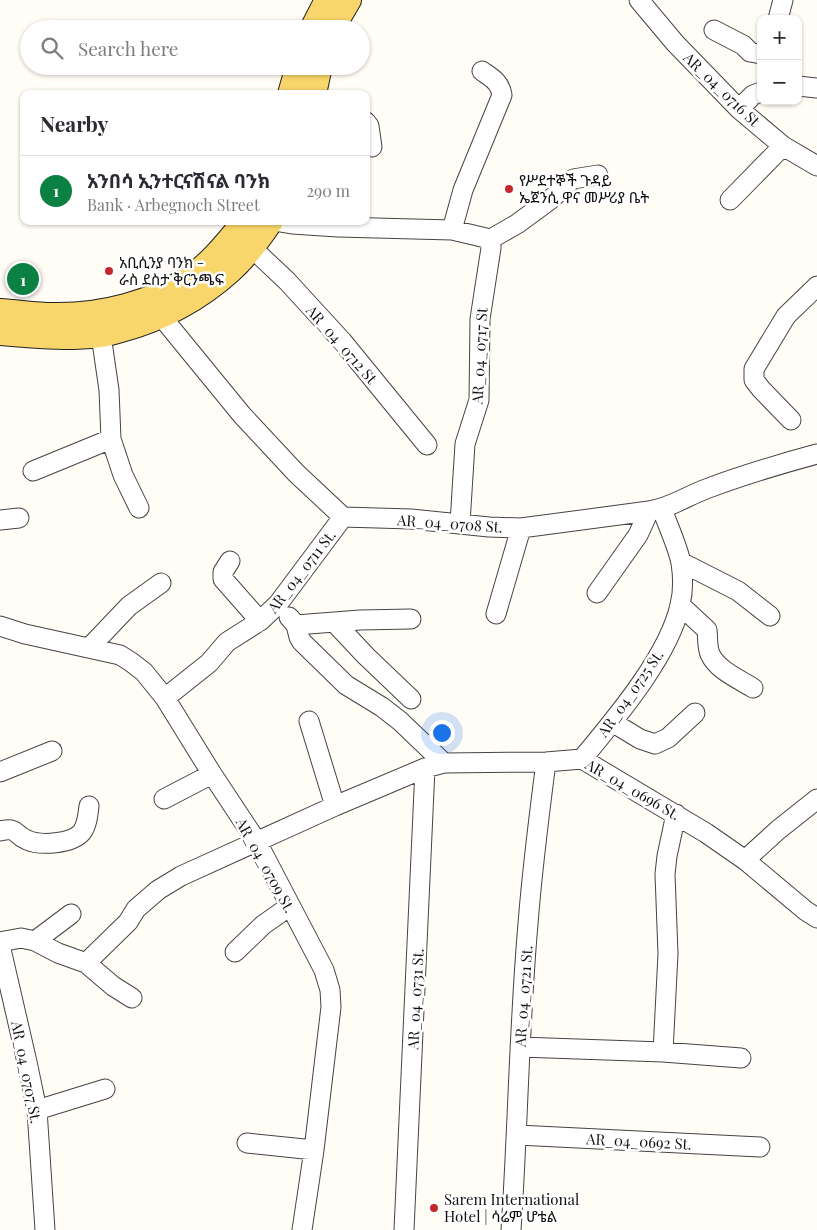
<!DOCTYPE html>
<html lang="en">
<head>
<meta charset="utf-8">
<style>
	body { margin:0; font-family:"Playfair Display","Noto Sans Ethiopic",serif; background:#f7f7f7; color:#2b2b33 }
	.controls { position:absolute; right:15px; top:15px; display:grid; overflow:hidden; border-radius:10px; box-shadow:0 1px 4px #0004 }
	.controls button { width:45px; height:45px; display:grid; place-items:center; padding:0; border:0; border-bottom:1px solid #e1e1e2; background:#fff; color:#2b2b33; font:25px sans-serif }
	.you { position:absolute; left:441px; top:732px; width:18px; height:18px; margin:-12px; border:4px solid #fff; border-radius:50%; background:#1a73e8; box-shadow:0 0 0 8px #1a73e833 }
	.badge { display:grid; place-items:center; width:32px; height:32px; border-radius:50%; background:#0b8043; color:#fff; font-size:16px; font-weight:700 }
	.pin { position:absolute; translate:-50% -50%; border:2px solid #fff; box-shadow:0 1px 5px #0006 }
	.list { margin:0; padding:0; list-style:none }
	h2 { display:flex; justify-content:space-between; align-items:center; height:65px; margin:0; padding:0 20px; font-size:21px }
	h2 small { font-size:16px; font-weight:400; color:#7c7c81 }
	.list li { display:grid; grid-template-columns:32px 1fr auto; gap:15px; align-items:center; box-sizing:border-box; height:70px; padding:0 20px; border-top:1px solid #e1e1e2 }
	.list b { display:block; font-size:19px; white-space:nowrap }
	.list p { margin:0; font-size:16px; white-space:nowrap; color:#7c7c81 }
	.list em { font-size:16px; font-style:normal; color:#7c7c81 }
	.icon { flex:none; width:28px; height:28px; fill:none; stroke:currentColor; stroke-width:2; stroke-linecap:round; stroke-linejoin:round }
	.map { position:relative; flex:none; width:817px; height:1230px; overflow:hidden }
	.search { position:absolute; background:#fff; box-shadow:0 1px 4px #0004; left:20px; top:20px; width:350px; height:55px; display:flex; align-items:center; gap:12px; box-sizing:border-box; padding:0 18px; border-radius:28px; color:#7c7c81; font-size:19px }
	.panel { position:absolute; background:#fff; box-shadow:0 1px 4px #0004; left:20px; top:90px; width:350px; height:135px; border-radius:10px }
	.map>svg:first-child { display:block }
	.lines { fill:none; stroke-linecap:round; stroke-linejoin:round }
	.minor-casing { stroke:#444; stroke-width:21 }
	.major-casing { stroke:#222; stroke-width:26 }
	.minor { stroke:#fff; stroke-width:19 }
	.major { stroke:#f9d66b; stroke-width:24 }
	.poi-dot { fill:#c4262e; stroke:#fff; stroke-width:2 }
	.labels { text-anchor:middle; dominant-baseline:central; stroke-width:5; stroke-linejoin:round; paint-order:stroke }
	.street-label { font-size:15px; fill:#111; stroke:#fff }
	.poi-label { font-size:15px; fill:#111; stroke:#fff; text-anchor:start }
</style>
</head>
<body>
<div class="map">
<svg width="817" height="1230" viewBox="0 0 817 1230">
	<rect width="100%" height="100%" fill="#fffdf5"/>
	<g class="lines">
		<defs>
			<path id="minor" d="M639,0l36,43 64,66 44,37 34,20
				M778,19l5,-19
				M714,30l29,15 7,7 11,2
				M798,86l19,2
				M739,109l14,-14 8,-3
				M366,122l3,4 3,21
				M730,200l53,-54
				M274,221l18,3 46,3 114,3 34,8 5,6v4l-11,71 -1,81 -14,44 -5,79
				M452,230l11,-40 39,-95c-2,-13 -10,-17 -20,-24
				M489,240l28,-16 34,-25 22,-20 25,-4
				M252,248l35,33 55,60 85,104
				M161,316l81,99 54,58 47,44 68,2 78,8 32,1 128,-17c21,-3 38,-15 57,-22 37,-14 74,-25 111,-35
				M101,335l8,55 2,49 12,36 16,33
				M791,420l-30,-31 -7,-9v-11l32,-53 31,-30
				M33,471l78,-32
				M0,520l19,-2
				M230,561l-7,11v7l37,42
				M681,562l57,29 32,25
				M597,593l41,-58 11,-24
				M680,605l27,25c1,8 0,17 3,24 7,16 29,25 43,34
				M496,614l25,-86
				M289,617l7,8 64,-5 51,-1
				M334,622l32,34 45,43
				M296,625l3,12 3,5 44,43 36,22 18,14 44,42
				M0,626l25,8 95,21 11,7 13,10 21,26 47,76 45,68 67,128 6,20 1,17 -17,143 -12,80
				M90,647l39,-41 32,-23
				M165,698l44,-35 18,-21 33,-21 18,-17 65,-87
				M309,721l26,85
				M612,722l28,17 15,5 13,-6 27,-25
				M582,759c33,-40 87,-103 98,-154 3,-12 3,-29 1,-42 -3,-16 -13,-37 -19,-54
				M0,772l52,-21
				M164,799l48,-25
				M0,831c19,-4 13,3 27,9 13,6 45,4 55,-8 5,-7 6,-17 7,-26
				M745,860l33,-30 39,-31
				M35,941l36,-27
				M0,942l21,-4 14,3 23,12 28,10 27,23 19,12
				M0,945l27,117 10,48 8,120
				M235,952l28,-27 27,-19
				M86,963l42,-41 8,-13 22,-19 23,-14 154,-70 90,-38 19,-5 102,-1 36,-3 124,74 39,27 61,51 11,7
				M520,1047l143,5 78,6
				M663,1052l5,-98 -3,-80 2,-18 9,-42
				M37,1110l68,-21
				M517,1135l243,12
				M247,1143l67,7
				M404,1230l21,-462
				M511,1230c7,-102 8,-204 17,-306 4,-54 11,-108 18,-162"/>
			<path id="major" d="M312,29l15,-29
				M332,29l17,-29
				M290,94l8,-28
				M314,94l6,-28
				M0,311c18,1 36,4 53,4 47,1 100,-12 139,-39 21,-15 36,-35 53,-55
				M0,333c32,3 66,6 99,2 7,0 15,-3 22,-5 40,-11 78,-31 109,-59 16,-14 29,-32 41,-50"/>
		</defs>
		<use href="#minor" class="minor-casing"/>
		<use href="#major" class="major-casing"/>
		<use href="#minor" class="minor"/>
		<use href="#major" class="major"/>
	</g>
	<g class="poi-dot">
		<circle cx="509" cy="189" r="5"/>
		<circle cx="109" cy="271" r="5"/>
		<circle cx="434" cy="1208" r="5"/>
	</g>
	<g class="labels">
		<g class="street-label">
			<text transform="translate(722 89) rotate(44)">AR_04_0716 St</text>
			<text transform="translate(342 344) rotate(49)">AR_04_0712 St</text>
			<text transform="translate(479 356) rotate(-87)">AR_04_0717 St</text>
			<text transform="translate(450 523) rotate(4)">AR_04_0708 St.</text>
			<text transform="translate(301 571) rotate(-52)">AR_04_0711 St.</text>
			<text transform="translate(630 693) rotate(-55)">AR_04_0725 St.</text>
			<text transform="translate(633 789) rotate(30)">AR_04_0696 St.</text>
			<text transform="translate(266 865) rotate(61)">AR_04_0709 St.</text>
			<text transform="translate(523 996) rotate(-86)">AR_04_0721 St.</text>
			<text transform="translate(415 999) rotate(-87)">AR_04_0731 St.</text>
			<text transform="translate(27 1072) rotate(79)">AR_04_0707 St.</text>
			<text transform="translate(639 1141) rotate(3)">AR_04_0692 St.</text>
		</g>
		<g class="poi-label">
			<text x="519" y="180">የሥደተኞች ጉዳይ<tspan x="519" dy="17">ኤጀንሲ ዋና መሥሪያ ቤት</tspan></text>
			<text x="119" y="262">አቢሲንያ ባንክ -<tspan x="119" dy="17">ራስ ደስታ ቅርንጫፍ</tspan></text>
			<text x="444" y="1199">Sarem International<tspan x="444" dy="17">Hotel | ሳሬም ሆቴል</tspan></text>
		</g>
	</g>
</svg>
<div class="controls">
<button>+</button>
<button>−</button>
</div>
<div class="you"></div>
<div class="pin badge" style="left:23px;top:279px">1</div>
<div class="search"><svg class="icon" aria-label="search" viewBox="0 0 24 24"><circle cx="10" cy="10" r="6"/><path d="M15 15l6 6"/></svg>Search here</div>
<section class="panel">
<h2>Nearby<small></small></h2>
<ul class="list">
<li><span class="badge">1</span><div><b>አንበሳ ኢንተርናሽናል ባንክ</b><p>Bank · Arbegnoch Street</p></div><em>290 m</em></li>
</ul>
</section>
</div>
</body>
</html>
